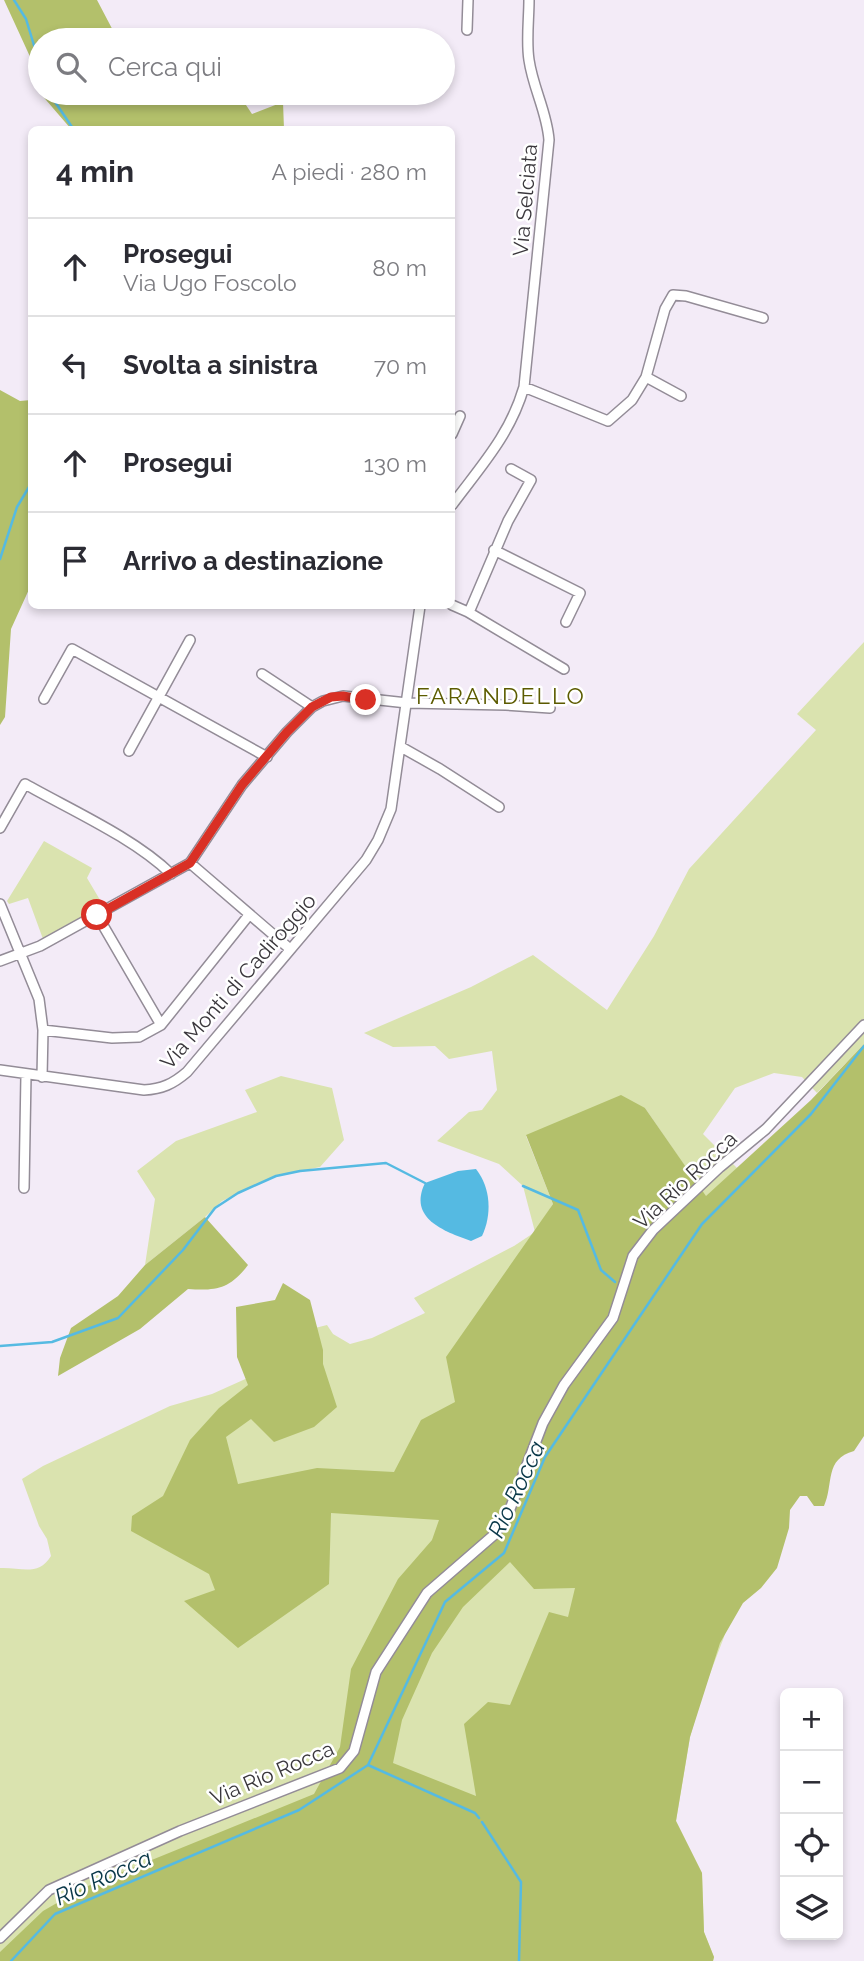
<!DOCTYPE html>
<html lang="it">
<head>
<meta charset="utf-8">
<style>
	body { margin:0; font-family:Raleway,sans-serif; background:#f7f7f7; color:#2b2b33 }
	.controls { position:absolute; right:21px; bottom:21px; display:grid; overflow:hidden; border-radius:10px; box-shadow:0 4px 10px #0003 }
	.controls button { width:63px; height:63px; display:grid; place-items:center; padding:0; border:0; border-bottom:2px solid #e1e1e2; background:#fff; color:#2b2b33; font:35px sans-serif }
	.stop { position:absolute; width:21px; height:21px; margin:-16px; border:5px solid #d93025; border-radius:50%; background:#fff }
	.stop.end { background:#d93025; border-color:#fff; box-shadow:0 2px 7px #0008 }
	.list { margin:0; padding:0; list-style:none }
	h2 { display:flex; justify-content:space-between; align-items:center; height:91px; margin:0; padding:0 28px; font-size:30px }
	h2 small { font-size:23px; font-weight:400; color:#7c7c81 }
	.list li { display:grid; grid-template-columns:46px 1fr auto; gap:21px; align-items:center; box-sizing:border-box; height:98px; padding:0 28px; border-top:2px solid #e1e1e2 }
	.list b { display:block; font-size:26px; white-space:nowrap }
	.list p { margin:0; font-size:23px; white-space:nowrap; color:#7c7c81 }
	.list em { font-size:23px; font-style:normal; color:#7c7c81 }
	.icon { flex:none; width:38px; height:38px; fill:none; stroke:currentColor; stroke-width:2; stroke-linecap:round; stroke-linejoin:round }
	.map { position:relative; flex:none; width:864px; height:1961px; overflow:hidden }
	.search { position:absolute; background:#fff; box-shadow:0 4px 10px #0003; left:28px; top:28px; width:427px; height:77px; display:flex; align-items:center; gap:18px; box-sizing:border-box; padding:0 24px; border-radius:38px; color:#7c7c81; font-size:26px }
	.panel { position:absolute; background:#fff; box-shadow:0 4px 10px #0003; left:28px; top:126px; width:427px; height:483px; border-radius:10px }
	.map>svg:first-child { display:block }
	.green { fill:#dae3af }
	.forest { fill:#b3c06b; fill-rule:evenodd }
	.water { fill:#55bae2 }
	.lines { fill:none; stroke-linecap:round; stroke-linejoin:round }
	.stream { stroke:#55bae2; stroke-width:2.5 }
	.minor-casing { stroke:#938c97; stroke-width:12 }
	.minor { stroke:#fff; stroke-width:9 }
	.route { stroke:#d93025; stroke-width:9 }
	.labels { text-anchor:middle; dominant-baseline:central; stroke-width:5; stroke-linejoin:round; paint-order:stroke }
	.street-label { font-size:21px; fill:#3a373c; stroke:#fff }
	.neighbourhood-label { font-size:23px; letter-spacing:2px; fill:#5c5b00; stroke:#fff }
	.water-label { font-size:23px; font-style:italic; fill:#0a3849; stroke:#fff }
</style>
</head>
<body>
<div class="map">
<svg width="864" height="1961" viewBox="0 0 864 1961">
	<rect width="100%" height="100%" fill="#f3ebf7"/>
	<path class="green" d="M864,642v402l-47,49 -15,-16 -28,-4 -39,15 -32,46 34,34 -31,29 -61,-89 -119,28 27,68 -18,28 195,376 -6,29 -21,55 -13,45 -14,84 26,52 2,59 10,25 -1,4h-713v-393c21,-1 38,9 51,-12l-4,-17 -8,-13 -17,-47 21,-13 127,-60 42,-12 40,-18 63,-48 12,-3 6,9 17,10 22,-6 53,-25 -11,-15 100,-52 21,-14 -12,-46 -24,-22 -62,-23 32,-29 13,-2 15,-20 -5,-39 -43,8 -14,-13 -42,1 -29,-14 107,-46 62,-32 74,55 47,-74 35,-67 127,-139 -19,-16z
		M44,841l48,27 -5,10 16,27 -60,34 -15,-41 -19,6 -2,-3z
		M281,1076l51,12 12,52 -24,27 -44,9 -54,25 -17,16 -60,48 10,-66 -18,-28 39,-30 81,-29 -12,-22z"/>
	<path class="forest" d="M4,0h93l21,40h-78v53l-8,-32z
		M40,93h198l14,21 31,-12 1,27h-213z
		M0,390l20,11 11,-1v185l-20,44 -6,88 -5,8z
		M864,1044v392l-10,15c-30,8 -20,33 -30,55h-10l-7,-10h-7l-10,14 -1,18 -12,40 -16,20 -18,15 -23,40 -30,94 -14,84 26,52 2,59 10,25 -1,4h-713v-9l43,-41 40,-23 231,-94 26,-47 11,-78 47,-90 34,-39 7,-20 -108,-7 -2,71 -91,64 -54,-47 31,-11 -6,-16 -78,-43 1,-15 31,-20 27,-56 29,-32 29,-23 -11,-28 -1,-50 39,-7 8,-17 27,17 13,50v14l14,43 -23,20 -40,15 -23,-23 -25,18 12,47 79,-16 77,4 27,-52 34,-18 -9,-45 107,-153 -27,-69 95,-40 24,13 61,88 105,-96zM510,1562l24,27 41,-1 -7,29 -19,-5 -39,93 -22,-3 -24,22 12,72 -83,-33 9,-43 30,-67 31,-46z
		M205,1217l43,48c-18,24 -32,26 -60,24l-48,40 -82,47 2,-18 11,-30 47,-32 27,-31z"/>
	<path class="water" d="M476,1169c15,19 16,46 6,67l-11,5c-28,-10 -63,-23 -46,-58l33,-12z"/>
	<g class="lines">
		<path class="stream" d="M14,0l12,19 14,46
			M49,93l25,37
			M0,559l17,-52 15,-25
			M523,1186l55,24 23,60 14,12
			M0,1346l52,-4 66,-24 65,-68 32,-42 23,-15 38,-17 24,-5 86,-8 39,20
			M368,1765l107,48 4,5
			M482,1822l39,60 -2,79
			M11,1961l44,-47 244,-104 69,-45 77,-163 59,-49 41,-96 157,-233 109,-110 53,-68"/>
		<defs>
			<path id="minor" d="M467,30l1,-30
				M646,377l19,-68 8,-14 13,1 77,22
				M524,387l84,34 24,-21 14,-23 35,19
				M452,434l8,-18
				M452,505c29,-39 58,-70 72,-118l25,-247c-2,-28 -16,-52 -20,-80 -3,-19 0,-41 0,-60
				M494,550l86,43 -14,29
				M452,605l16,7 2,-2 38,-89 23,-41 -20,-11
				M468,612l96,57
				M262,674l50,33
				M44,699l28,-50 195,108
				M401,747l39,22 59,38
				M129,751l61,-111
				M0,828l25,-44c46,26 109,54 146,90
				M190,863l100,86
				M0,904l39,95 4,31 -1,47
				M97,915l64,110
				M0,961l40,-15 150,-83 52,-78 45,-53 25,-25 11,-6 20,-5 64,7 99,2 44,3
				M43,1030l69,8 27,-1 22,-12 88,-110
				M0,1070l144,20c18,-1 29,-6 43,-18l179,-212 12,-20 13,-31 29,-203
				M24,1188l2,-113
				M0,1938l49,-48 131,-59 160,-63 14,-17 22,-79 51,-79 68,-59 15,-25 33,-86 21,-38 49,-67 20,-62 20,-26 67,-63 46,-38 98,-104"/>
		</defs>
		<use href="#minor" class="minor-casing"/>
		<use href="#minor" class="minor"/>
	</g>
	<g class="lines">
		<path class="route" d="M97,915l93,-52 52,-78 45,-53 25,-25 19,-10 12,-1 23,4"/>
	</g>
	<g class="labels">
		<g class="street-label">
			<text transform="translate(525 200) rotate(-85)">Via Selciata</text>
			<text transform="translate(238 981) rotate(-49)">Via Monti di Cadiroggio</text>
			<text transform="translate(685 1180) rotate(-43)">Via Rio Rocca</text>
			<text transform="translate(272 1773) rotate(-23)">Via Rio Rocca</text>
		</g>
		<g class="neighbourhood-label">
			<text x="501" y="695">FARANDELLO</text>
		</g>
		<g class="water-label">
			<text transform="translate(516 1489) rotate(-65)">Rio Rocca</text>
			<text transform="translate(103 1877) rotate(-24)">Rio Rocca</text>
		</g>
	</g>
</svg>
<div class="controls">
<button>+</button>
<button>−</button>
<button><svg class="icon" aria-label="locate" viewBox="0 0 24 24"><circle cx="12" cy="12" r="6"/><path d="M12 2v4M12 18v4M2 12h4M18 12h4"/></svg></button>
<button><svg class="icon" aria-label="layers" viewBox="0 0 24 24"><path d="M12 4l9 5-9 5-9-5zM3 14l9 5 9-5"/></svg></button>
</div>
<div class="stop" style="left:97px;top:915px"></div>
<div class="stop end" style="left:366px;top:700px"></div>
<div class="search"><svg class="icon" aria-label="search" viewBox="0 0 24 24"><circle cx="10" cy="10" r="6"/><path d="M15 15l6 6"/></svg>Cerca qui</div>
<section class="panel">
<h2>4 min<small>A piedi · 280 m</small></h2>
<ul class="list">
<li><svg class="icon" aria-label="ahead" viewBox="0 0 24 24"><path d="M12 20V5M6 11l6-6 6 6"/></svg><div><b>Prosegui</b><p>Via Ugo Foscolo</p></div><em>80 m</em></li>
<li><svg class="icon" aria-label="left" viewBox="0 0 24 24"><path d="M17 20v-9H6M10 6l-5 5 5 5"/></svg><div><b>Svolta a sinistra</b></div><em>70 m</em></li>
<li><svg class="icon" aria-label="ahead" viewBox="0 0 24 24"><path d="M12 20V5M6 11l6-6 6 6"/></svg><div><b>Prosegui</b></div><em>130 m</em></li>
<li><svg class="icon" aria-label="arrive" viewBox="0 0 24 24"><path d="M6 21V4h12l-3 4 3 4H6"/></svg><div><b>Arrivo a destinazione</b></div></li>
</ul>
</section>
</div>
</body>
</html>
